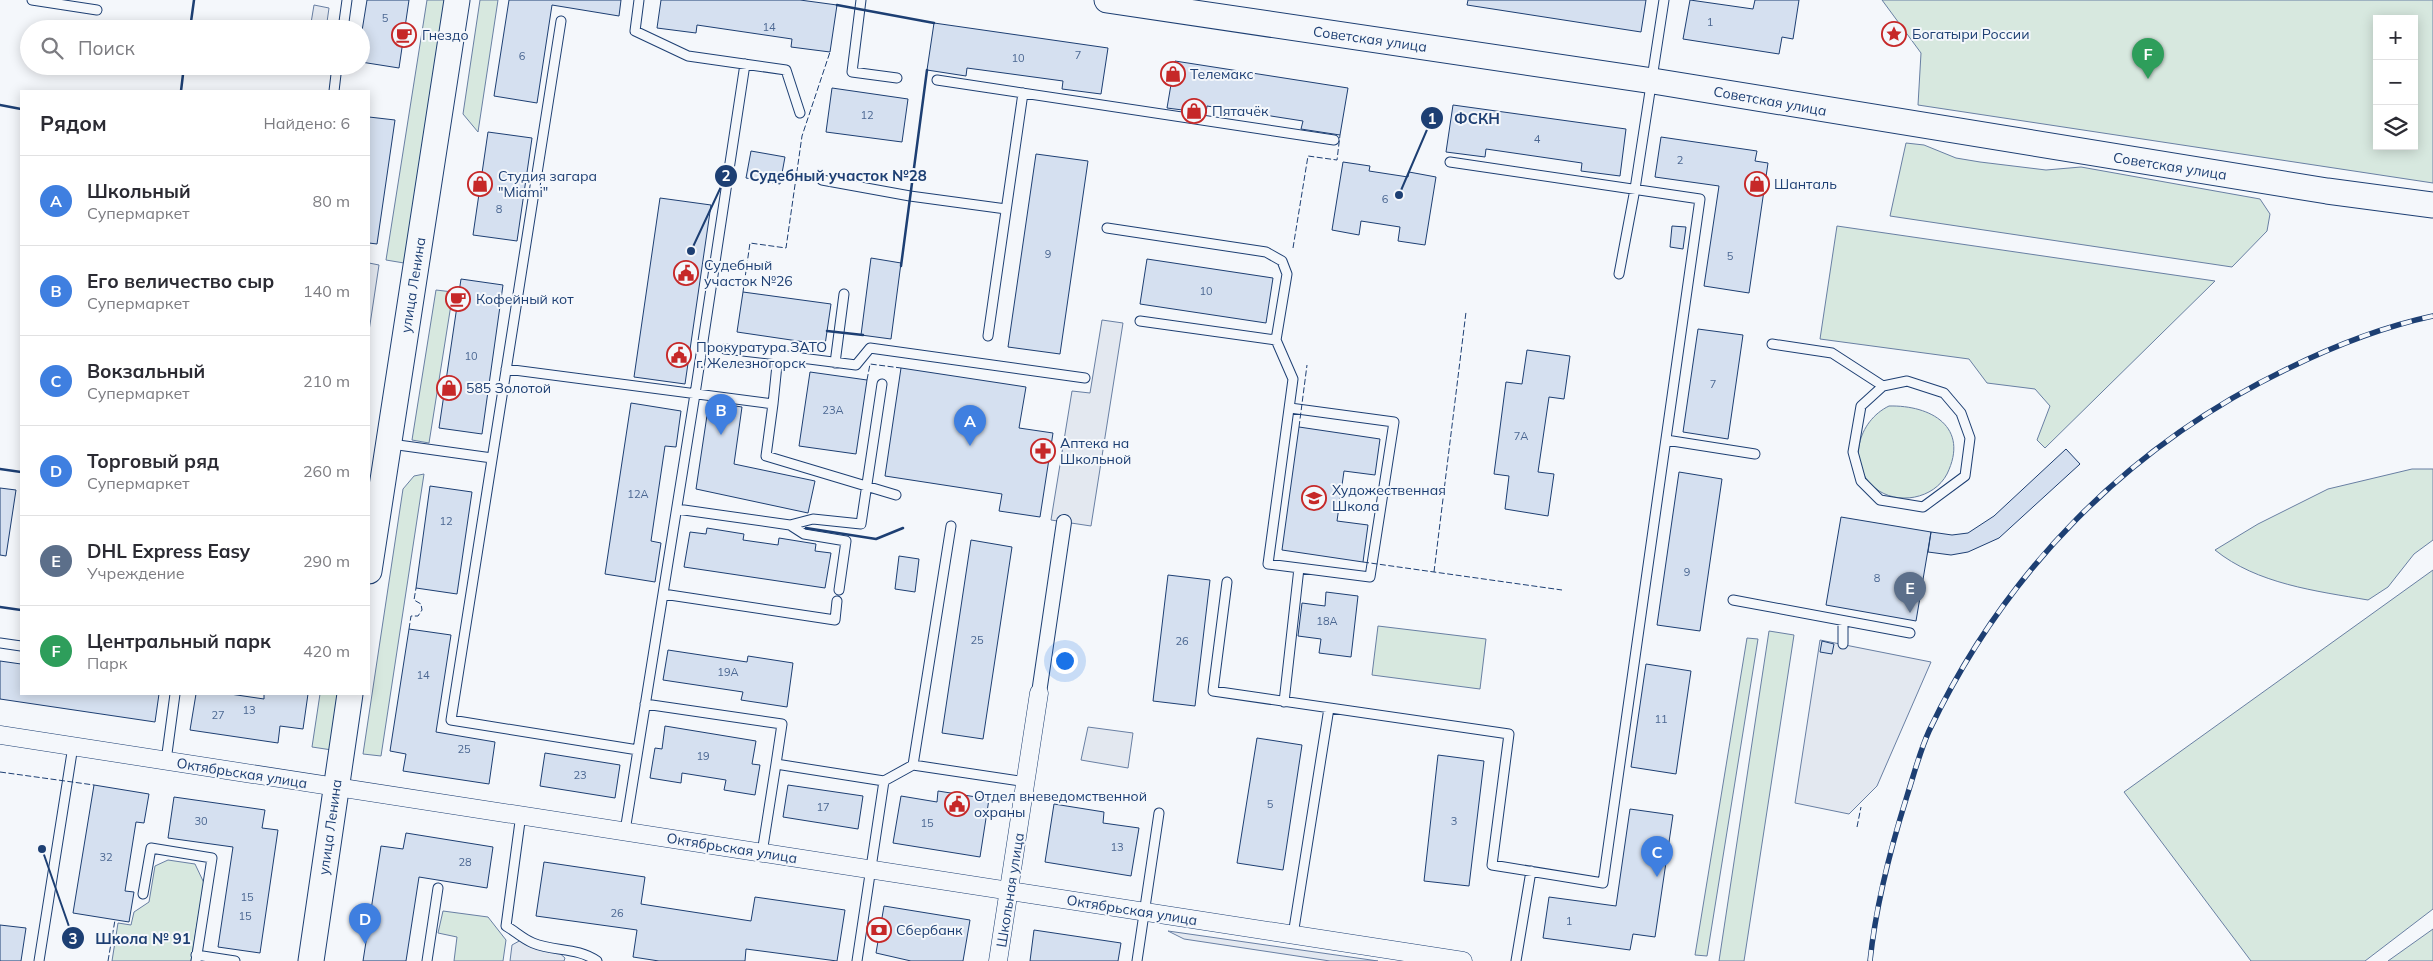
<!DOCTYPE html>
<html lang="ru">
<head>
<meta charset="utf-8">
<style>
	body { margin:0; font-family:Mulish,sans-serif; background:#f7f7f7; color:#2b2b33 }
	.controls { position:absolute; right:15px; top:15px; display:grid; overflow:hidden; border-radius:0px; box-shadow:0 2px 12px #0003 }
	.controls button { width:45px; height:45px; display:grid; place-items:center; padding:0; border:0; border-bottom:1px solid #e1e1e2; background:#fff; color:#2b2b33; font:25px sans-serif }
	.you { position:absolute; left:1064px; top:660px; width:18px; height:18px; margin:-12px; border:4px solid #fff; border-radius:50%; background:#1a73e8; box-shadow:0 0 0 8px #1a73e833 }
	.badge { display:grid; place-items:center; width:32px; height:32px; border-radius:50%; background:#d93025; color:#fff; font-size:16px; font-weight:700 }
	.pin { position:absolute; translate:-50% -41px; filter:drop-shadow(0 1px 2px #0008) }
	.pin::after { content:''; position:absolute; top:26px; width:18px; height:15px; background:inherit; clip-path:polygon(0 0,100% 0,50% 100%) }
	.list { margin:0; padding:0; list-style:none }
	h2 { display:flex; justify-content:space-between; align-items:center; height:65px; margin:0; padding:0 20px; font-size:21px }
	h2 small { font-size:16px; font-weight:400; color:#7c7c81 }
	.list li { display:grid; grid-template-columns:32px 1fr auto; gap:15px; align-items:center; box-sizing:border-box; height:90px; padding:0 20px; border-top:1px solid #e1e1e2 }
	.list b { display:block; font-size:19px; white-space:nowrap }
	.list p { margin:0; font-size:16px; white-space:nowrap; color:#7c7c81 }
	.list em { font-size:16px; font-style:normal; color:#7c7c81 }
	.icon { flex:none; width:28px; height:28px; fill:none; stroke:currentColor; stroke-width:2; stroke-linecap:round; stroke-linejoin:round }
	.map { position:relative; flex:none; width:2433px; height:961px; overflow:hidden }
	.search { position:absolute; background:#fff; box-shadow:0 2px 12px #0003; left:20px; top:20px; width:350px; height:55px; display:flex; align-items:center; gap:12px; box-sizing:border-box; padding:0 18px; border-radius:28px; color:#7c7c81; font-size:19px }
	.panel { position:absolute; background:#fff; box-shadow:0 2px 12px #0003; left:20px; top:90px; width:350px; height:605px; border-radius:0px }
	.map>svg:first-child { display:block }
	.green { fill:#d7e8df; stroke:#687fa3; fill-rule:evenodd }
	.parking { fill:#e3e8f0; stroke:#687fa3 }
	.building { fill:#d5e0f0; stroke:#1d3f73 }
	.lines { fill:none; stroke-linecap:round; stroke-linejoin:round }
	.service-casing { stroke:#1d3f73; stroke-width:11 }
	.pedestrian-casing { stroke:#1d3f73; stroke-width:16 }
	.minor-casing { stroke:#1d3f73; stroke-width:19 }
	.secondary-casing { stroke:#1d3f73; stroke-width:27 }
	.service { stroke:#f4f7fb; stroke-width:9 }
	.pedestrian { stroke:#f4f7fb; stroke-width:14 }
	.minor { stroke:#f4f7fb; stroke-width:18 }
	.secondary { stroke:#f4f7fb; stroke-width:25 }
	.rail-casing { stroke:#1d3f73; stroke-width:5.5 }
	.rail { stroke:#f4f7fb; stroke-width:4; stroke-dasharray:11; stroke-linecap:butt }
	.fence { stroke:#1d3f73; stroke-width:1; stroke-dasharray:6 2.5; stroke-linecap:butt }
	.wall { stroke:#1d3f73; stroke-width:2.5 }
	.labels { text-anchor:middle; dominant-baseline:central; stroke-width:4; stroke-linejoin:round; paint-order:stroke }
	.number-label { font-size:11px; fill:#4b6792 }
	.poi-label { font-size:14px; fill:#1d3f73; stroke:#f4f7fb; text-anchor:start }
	.street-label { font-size:14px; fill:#1d3f73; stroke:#f4f7fb }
	.leader { fill:none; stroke:#1d3f73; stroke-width:2 }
	.callout-dot { fill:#1d3f73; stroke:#f4f7fb; stroke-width:2 }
	.mark-label { font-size:15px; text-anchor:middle; font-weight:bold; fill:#fff }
	.callout-label { font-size:15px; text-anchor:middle; font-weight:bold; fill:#1d3f73; stroke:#f4f7fb; stroke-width:4; stroke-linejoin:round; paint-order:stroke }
</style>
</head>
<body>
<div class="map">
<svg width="2433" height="961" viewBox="0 0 2433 961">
	<rect width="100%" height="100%" fill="#f4f7fb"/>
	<path class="green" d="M427,0h24l-41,264 -24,-4z
		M480,0h18l-20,132 -15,-18z
		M1882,0h551v183l-515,-78 3,-52zM2377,19h37v127h-37z
		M1906,143l18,2 32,13 24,4 66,8 35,-3 179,32 10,15 -3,17 -35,36 -342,-51z
		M1837,226l378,55 -170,167 -8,-8 13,-34 -15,-17 -48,-6 -18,-24 -149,-20z
		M436,290l17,2 -24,151 -17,-3z
		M1889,406c42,-1 81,21 58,68 -13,25 -50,32 -72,14 -29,-24 -17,-67 14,-82z
		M2412,469h21v71l-19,14 -26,33 -20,13c-52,-9 -111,-16 -153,-50l43,-26 70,-35z
		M424,474l-43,282 -18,-2 40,-265 11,-13z
		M2433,570v339l-68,52h-114l-127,-169z
		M1378,626l108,13 -6,50 -108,-14z
		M1769,631l25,4 -50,326h-25z
		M1747,638l11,1 -51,317 -12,-1z
		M320,694h21l-9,56 -20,-3z
		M168,860l27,4 9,19 -13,78h-79l6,-38 13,2 3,-13 15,-10 6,-36z
		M443,911l45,6 18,23 -3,21h-49l3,-24 -19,-4z
		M2433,929v32h-45z"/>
	<path class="parking" d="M314,5l15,3 -3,21h-16z
		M369,263l10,2 -10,66z
		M1102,320l21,3 -32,203 -40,-6 21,-129 18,2z
		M1820,640l111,22 -54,124 -28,28 -54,-11z
		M1088,727l45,6 -5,35 -47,-8z
		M1168,931l210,30h-48l-146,-22z
		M521,940l35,10 9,8 -1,3h-54l2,-16z"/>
	<path class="building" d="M367,0h42l-10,68 -38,-6v-25z
		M509,0h112l-2,16 -67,-11 -15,98 -43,-7z
		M661,0h139l37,5 -7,47 -39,-5 1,-8 -95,-14 -1,8 -39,-5z
		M1468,0h178l-5,32 -174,-27z
		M1690,0l63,9 2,-9h44l-6,39 -11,-2 -3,17 -96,-15z
		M934,23l174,25 -7,46 -39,-5 1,-8 -96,-13 -1,8 -39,-6z
		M231,25l23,4h-24z
		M1175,61l173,27 -8,47 -39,-6 2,-8 -96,-15 -1,7 -39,-5z
		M832,88l76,11 -6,43 -76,-10z
		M1453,105l173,24 -6,47 -39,-5 1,-8 -96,-14 -1,8 -39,-5z
		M369,117l26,3 -18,124 -8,-1z
		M488,132l44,6 -15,103 -44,-6z
		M1661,137l96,14 -2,10 13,2 -19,130 -45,-7 15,-100 -64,-9z
		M751,151l34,6 -5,27 -34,-6z
		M1036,154l52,7 -28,193 -52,-7z
		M1343,162l27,4 -1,5 39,6 1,-5 27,5 -11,68 -27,-4 2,-14 -39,-6 -2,14 -27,-5z
		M660,198l51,7 -26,179 -51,-7z
		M1672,226l14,1 -3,22 -13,-2z
		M871,258l30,5 -10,76 -30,-4z
		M1147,259l126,19 -7,45 -126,-19z
		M461,279l42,6 -21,149 -43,-6z
		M743,292l88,12 -6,41 -88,-13z
		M1698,329l45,6 -15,104 -45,-7z
		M1527,350l43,6 -6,43 -15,-2 -11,75 16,2 -6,42 -43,-7 4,-33 -15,-2 12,-92 16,2z
		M901,368l125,19 -7,41 34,5 -13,84 -41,-6 3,-17 -117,-18z
		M810,372l57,8 -11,74 -57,-8z
		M709,402l33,5 -8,57 81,17 -7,32 -112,-24z
		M631,403l50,8 -5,36 -11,-1 -14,95 10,2 -6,39 -50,-8z
		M1299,427l81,12 -5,36 -31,-4 -7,50 31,4 -5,37 -81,-12z
		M2066,449l14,15 -81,74 -31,14 -17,3 -23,-3 3,-20 21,3 16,-2 26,-17z
		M1679,472l43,7 -22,152 -43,-6z
		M430,486l42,6 -15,102 -41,-6z
		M0,488l16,2 -10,66 -6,-1z
		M1841,517l90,15 -15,89 -90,-16z
		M707,528l37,6 -1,6 35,5 1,-7 37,6 -1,7 16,2 -6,35 -141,-21 6,-35 16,2z
		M971,540l41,7 -29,192 -41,-6z
		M899,556l20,3 -4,33 -20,-3z
		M1168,575l42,5 -15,126 -42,-5z
		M1326,592l32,4 -7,61 -32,-4 2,-14 -23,-3 4,-33 23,3z
		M409,629l42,6 -15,97 59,10 -6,42 -86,-13 3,-17 -16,-3z
		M1822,641l12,3 -2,10 -12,-2z
		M668,650l79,12 1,-6 45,7 -6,44 -46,-7 2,-8 -80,-12z
		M0,661l21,3v30h138l-4,28 -155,-23z
		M1646,664l45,7 -15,103 -45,-7z
		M196,694h34l34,5v-5h44l-5,35 -23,-3 -2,17 -88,-13z
		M665,726l91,15 -4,23 8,1 -5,30 -31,-5 2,-10 -44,-7 -1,10 -31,-5 5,-30 7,1z
		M1257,738l45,7 -19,125 -46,-7z
		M545,753l75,12 -5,33 -75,-12z
		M1438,755l46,6 -15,125 -45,-5z
		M94,785l55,9 -5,29 -8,-1 -11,69 9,1 -5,30 -56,-9z
		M788,785l75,11 -5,33 -75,-12z
		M938,791l51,8 -9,58 -87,-14 8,-47 36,6z
		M174,797l91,13 -3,18 16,2 -18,123 -42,-6 15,-100 -65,-9z
		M1054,804l50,8 -1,11 36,5 -8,48 -86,-14z
		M1630,809l43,6 -18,122 -22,-3 -3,16 -87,-12 6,-41 67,9z
		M406,833l87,14 -6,41 -68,-11 -13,84h-43l18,-115 22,3z
		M544,862l101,15 -4,27 110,17 4,-24 90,13 -8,51 -91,-12 -1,12h-86l-26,-4 4,-27 -101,-14z
		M884,906l86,14 -7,41h-52l-35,-8z
		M0,925l26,3 -5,33h-21z
		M1034,930l87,13 -3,18h-88z"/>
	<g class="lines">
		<defs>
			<path id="service" d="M32,0l65,10
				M639,0l-4,31 53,25 98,14 14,43
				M861,0l-9,72 45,6
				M561,21l-110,699 187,30
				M343,29l4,-29
				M937,80l397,60
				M334,91l3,-25
				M822,180l88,16 96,13
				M1107,228l159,24 16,9 5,13 -11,66 -136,-19
				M1619,274l16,-85 29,-189
				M988,336l35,-243
				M1276,340l17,39 -25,185 102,13 24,-155 -104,-14
				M1772,344l60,9 51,33 24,-5 37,12 17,20 9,25 -5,38 -42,31 -43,-7 -19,-19 -8,-29 8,-46 22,-20
				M725,349l53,6
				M835,363l9,-69
				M506,369l267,35 -7,52 130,39
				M773,404l5,-49 78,10 14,-17 215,30
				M1666,440l89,14
				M391,444l101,14
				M677,509l113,16 14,9 42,7 -7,49
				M790,525l23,-6 48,5 21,-140
				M951,526l-38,239 113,17
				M1227,582l-14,109 296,43 -17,131 111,18 97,-684 -250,-37
				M663,594l172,26 2,-19
				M1733,600l177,33
				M0,643l21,3
				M1843,644v-23
				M1284,702l15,-134
				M645,704l137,20 -6,40
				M166,761l9,-67
				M884,781l29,-16
				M521,814l-15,112c9,5 17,13 27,17 22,9 44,4 64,18
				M625,831l70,-437 50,-330
				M762,853l14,-89 108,17 -27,180
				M143,894l8,-46 61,10 -16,103
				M1293,935l36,-227
				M196,955l39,6
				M39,961l34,-215
				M427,961l11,-73
				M1137,961l22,-148
				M1516,961l15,-90"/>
			<path id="pedestrian" d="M1039,693l25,-171"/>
			<path id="minor" d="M0,735l1463,226
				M998,961l41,-268"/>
			<path id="secondary" d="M1107,0l546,81 674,110 106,14
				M369,571l88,-571
				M311,961l39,-267"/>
		</defs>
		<use href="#service" class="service-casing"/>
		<use href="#pedestrian" class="pedestrian-casing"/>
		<use href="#minor" class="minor-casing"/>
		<use href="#secondary" class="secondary-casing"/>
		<use href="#service" class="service"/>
		<use href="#pedestrian" class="pedestrian"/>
		<use href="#minor" class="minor"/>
		<use href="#secondary" class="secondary"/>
		<defs>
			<path id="rail" d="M1870,961c6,-57 20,-111 37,-165 7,-22 13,-45 22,-65 76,-160 199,-285 358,-362 47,-23 95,-42 146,-53"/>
		</defs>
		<use href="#rail" class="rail-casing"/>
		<use href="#rail" class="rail"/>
		<path class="fence" d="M1293,248l15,-92 29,4 3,-25
			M743,292l7,-49 36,5 16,-112 28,-84
			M867,380l3,-16 31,4
			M1299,427l8,-62
			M1363,562l199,28
			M1434,572l32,-260
			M409,629l2,-13h7l4,-6 -1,-6 -7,-4 2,-12
			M0,772l94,13
			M1857,827l4,-20
			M108,961l7,-41"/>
		<path class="wall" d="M837,5l97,18
			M190,29l4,-29
			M181,91l3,-25
			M0,105l21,4
			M901,266l26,-196
			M827,331l36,4
			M0,469l21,3
			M806,528l70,11 27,-11
			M0,607l21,3"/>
	</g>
	<defs>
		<symbol id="sight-ring" viewBox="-11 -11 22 22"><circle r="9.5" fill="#f4f7fb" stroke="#c62828" stroke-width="1.5"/><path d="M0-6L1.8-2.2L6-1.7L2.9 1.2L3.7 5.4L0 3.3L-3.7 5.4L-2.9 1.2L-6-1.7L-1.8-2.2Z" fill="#c62828"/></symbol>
		<symbol id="cafe-ring" viewBox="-11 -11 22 22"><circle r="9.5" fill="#f4f7fb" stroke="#c62828" stroke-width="1.5"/><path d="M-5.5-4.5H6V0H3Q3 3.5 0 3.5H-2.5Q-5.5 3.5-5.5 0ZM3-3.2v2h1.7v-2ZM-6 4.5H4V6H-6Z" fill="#c62828"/></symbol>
		<symbol id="shop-ring" viewBox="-11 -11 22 22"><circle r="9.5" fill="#f4f7fb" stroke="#c62828" stroke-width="1.5"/><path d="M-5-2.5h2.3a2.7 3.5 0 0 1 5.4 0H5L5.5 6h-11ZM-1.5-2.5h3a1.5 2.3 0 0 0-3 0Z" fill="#c62828"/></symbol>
		<symbol id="civic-ring" viewBox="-11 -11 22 22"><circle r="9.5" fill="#f4f7fb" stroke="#c62828" stroke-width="1.5"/><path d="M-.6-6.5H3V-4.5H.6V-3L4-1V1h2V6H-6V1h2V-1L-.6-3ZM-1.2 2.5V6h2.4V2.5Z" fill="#c62828"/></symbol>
		<symbol id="pharmacy-ring" viewBox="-11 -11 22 22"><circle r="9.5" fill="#f4f7fb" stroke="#c62828" stroke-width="1.5"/><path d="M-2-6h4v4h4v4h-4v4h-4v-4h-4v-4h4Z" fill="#c62828"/></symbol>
		<symbol id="school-ring" viewBox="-11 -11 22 22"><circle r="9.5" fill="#f4f7fb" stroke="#c62828" stroke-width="1.5"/><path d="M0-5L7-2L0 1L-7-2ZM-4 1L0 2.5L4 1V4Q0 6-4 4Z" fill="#c62828"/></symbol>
		<symbol id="bank-ring" viewBox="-11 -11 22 22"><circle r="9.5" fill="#f4f7fb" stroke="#c62828" stroke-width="1.5"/><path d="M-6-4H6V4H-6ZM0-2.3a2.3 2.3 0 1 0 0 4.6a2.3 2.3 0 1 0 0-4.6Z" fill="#c62828"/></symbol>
	</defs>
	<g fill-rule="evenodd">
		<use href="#sight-ring" x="1880" y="20" width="28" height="28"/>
		<use href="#cafe-ring" x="390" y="21" width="28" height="28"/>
		<use href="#shop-ring" x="1159" y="60" width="28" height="28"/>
		<use href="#shop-ring" x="1180" y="97" width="28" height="28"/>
		<use href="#shop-ring" x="466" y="170" width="28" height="28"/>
		<use href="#shop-ring" x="1743" y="170" width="28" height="28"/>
		<use href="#civic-ring" x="672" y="259" width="28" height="28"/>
		<use href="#cafe-ring" x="444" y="285" width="28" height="28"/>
		<use href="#civic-ring" x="665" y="341" width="28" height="28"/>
		<use href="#shop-ring" x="435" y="374" width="28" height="28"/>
		<use href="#pharmacy-ring" x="1029" y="437" width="28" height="28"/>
		<use href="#school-ring" x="1300" y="484" width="28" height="28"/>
		<use href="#civic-ring" x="943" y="790" width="28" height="28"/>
		<use href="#bank-ring" x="865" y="916" width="28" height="28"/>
	</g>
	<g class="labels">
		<g class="number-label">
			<text x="385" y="18">5</text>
			<text x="1710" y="22">1</text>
			<text x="769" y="27">14</text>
			<text x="1078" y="55">7</text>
			<text x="522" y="56">6</text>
			<text x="1018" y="58">10</text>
			<text x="867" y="115">12</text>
			<text x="1537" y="139">4</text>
			<text x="1680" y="160">2</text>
			<text x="1385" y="199">6</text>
			<text x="499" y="209">8</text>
			<text x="1048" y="254">9</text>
			<text x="1730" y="256">5</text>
			<text x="1206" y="291">10</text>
			<text x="471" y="356">10</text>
			<text x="1713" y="384">7</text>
			<text x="833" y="410">23А</text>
			<text x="1521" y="436">7А</text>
			<text x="638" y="494">12А</text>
			<text x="446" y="521">12</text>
			<text x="1687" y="572">9</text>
			<text x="1877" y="578">8</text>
			<text x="1327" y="621">18А</text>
			<text x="977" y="640">25</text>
			<text x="1182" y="641">26</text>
			<text x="728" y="672">19А</text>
			<text x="423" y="675">14</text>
			<text x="249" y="710">13</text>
			<text x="218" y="715">27</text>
			<text x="1661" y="719">11</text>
			<text x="464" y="749">25</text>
			<text x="703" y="756">19</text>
			<text x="580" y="775">23</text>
			<text x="1270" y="804">5</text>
			<text x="823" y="807">17</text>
			<text x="201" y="821">30</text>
			<text x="1454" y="821">3</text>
			<text x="927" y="823">15</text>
			<text x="1117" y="847">13</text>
			<text x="106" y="857">32</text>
			<text x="465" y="862">28</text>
			<text x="247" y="897">15</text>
			<text x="617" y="913">26</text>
			<text x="245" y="916">15</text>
			<text x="1569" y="921">1</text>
		</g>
		<g class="poi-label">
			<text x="1912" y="34">Богатыри России</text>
			<text x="422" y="35">Гнездо</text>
			<text x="1190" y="74">Телемакс</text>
			<text x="1212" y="111">Пятачёк</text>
			<text x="498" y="176">Студия загара<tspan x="498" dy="16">"Miami"</tspan></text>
			<text x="1774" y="184">Шанталь</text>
			<text x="704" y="265">Судебный<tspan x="704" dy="16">участок №26</tspan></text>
			<text x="476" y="299">Кофейный кот</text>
			<text x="696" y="347">Прокуратура ЗАТО<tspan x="696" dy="16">г. Железногорск</tspan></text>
			<text x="466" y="388">585 Золотой</text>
			<text x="1060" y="443">Аптека на<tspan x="1060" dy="16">Школьной</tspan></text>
			<text x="1332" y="490">Художественная<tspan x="1332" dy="16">Школа</tspan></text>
			<text x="974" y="796">Отдел вневедомственной<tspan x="974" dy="16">охраны</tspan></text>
			<text x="896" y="930">Сбербанк</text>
		</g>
		<g class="street-label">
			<text transform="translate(1370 39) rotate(8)">Советская улица</text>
			<text transform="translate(1770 101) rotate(10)">Советская улица</text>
			<text transform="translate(2170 166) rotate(9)">Советская улица</text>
			<text transform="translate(413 285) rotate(-81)">улица Ленина</text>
			<text transform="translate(242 773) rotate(9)">Октябрьская улица</text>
			<text transform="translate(330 827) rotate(-82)">улица Ленина</text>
			<text transform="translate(732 848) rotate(9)">Октябрьская улица</text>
			<text transform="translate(1010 890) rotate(-81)">Школьная улица</text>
			<text transform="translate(1132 910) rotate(9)">Октябрьская улица</text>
		</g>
	</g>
	<path class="leader" d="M1399 195L1432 118M691 251L726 176M42 849L73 938"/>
	<g class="callout-dot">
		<circle cx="1399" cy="195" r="5"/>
		<circle cx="691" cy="251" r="5"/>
		<circle cx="42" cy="849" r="5"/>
		<circle cx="1432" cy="118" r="12"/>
		<circle cx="726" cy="176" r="12"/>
		<circle cx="73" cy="938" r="12"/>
	</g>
	<g class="mark-label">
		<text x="1432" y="124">1</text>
		<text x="726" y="181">2</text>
		<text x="73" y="944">3</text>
	</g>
	<g class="callout-label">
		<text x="1477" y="124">ФСКН</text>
		<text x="838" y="181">Судебный участок №28</text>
		<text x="143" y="944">Школа № 91</text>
	</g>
</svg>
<div class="controls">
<button>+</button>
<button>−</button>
<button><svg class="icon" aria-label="layers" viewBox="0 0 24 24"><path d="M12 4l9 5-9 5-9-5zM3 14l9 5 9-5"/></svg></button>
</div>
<div class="you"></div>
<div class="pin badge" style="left:970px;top:446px;background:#3f7fe0">A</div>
<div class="pin badge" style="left:721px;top:435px;background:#3f7fe0">B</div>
<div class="pin badge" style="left:1657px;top:877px;background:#3f7fe0">C</div>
<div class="pin badge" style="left:365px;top:944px;background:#3f7fe0">D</div>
<div class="pin badge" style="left:1910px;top:613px;background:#5c6f8a">E</div>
<div class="pin badge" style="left:2148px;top:79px;background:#2e9e5b">F</div>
<div class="search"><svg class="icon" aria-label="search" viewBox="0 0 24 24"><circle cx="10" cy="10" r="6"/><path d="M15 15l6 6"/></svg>Поиск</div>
<section class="panel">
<h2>Рядом<small>Найдено: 6</small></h2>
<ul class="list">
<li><span class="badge" style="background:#3f7fe0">A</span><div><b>Школьный</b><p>Супермаркет</p></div><em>80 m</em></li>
<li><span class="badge" style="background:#3f7fe0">B</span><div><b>Его величество сыр</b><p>Супермаркет</p></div><em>140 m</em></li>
<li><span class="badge" style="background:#3f7fe0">C</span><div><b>Вокзальный</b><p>Супермаркет</p></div><em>210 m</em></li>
<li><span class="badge" style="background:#3f7fe0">D</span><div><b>Торговый ряд</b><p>Супермаркет</p></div><em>260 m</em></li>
<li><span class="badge" style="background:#5c6f8a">E</span><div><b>DHL Express Easy</b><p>Учреждение</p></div><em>290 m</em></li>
<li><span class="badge" style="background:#2e9e5b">F</span><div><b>Центральный парк</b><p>Парк</p></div><em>420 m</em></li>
</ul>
</section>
</div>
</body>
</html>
